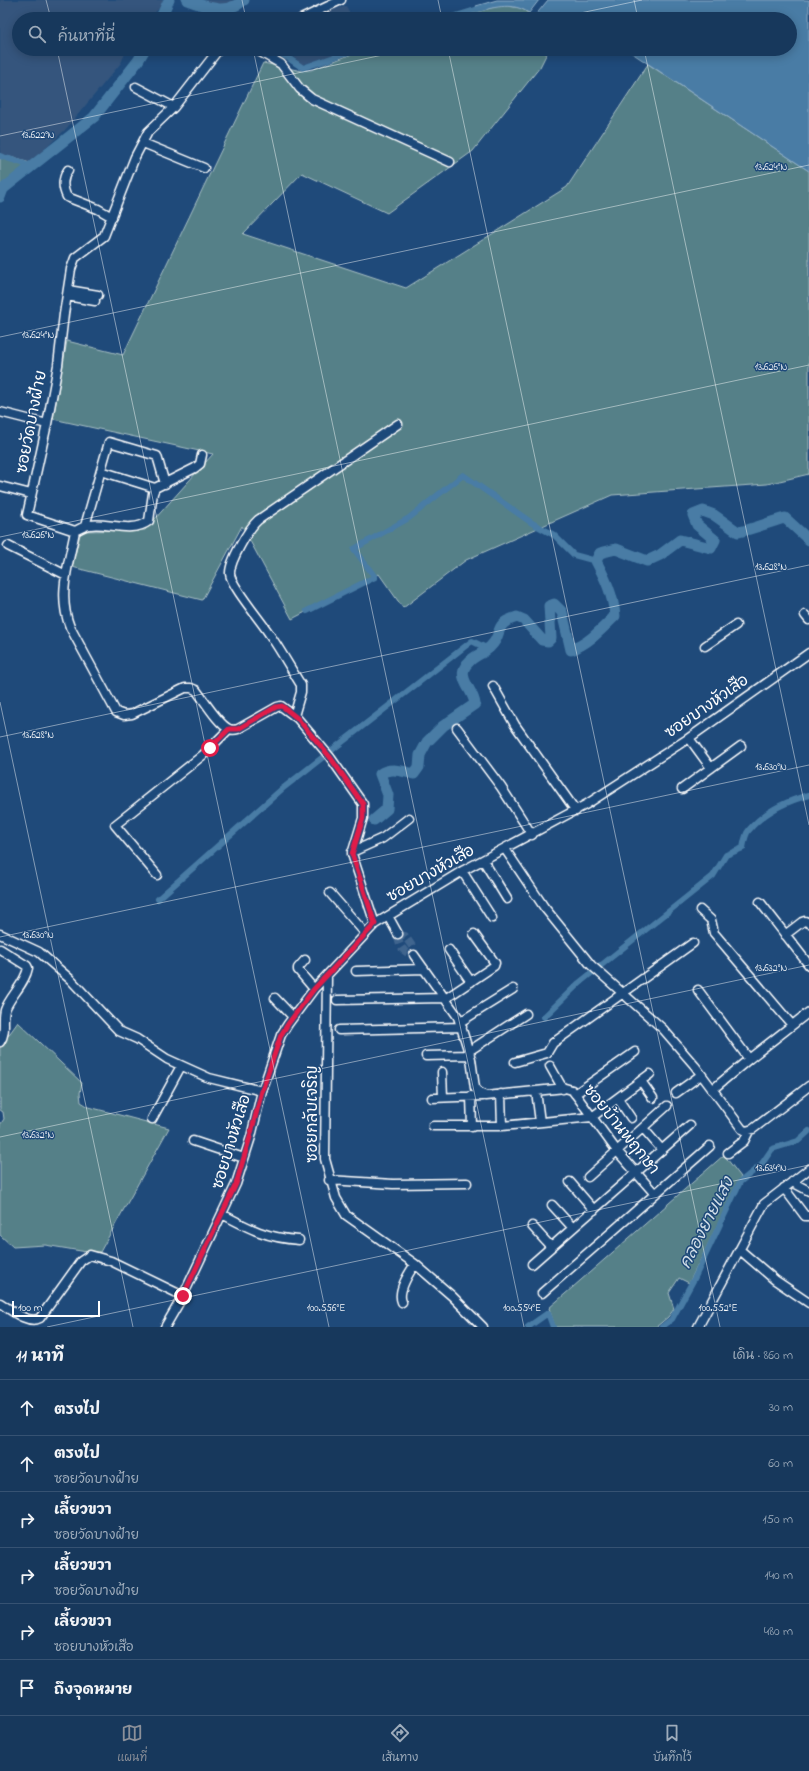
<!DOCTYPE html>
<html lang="th">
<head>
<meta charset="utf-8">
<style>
	body { margin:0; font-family:"Indie Flower","Playpen Sans Thai",sans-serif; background:#244365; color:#f1f3f6 }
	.scale { position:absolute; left:12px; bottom:10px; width:88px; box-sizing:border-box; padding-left:4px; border:2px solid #fff; border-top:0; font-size:11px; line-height:14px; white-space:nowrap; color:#fff; -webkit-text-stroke:3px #1f4a7a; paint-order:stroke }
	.stop { position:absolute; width:12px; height:12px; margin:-9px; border:3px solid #e11d48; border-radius:50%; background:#fff }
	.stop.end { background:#e11d48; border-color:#fff; box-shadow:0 1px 4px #0008 }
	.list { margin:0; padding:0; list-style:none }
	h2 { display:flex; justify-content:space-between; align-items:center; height:52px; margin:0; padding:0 16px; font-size:17px }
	h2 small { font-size:13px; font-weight:400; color:#9eacbb }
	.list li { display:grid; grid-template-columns:26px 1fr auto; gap:12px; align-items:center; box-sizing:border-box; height:56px; padding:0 16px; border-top:1px solid #365272 }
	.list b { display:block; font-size:15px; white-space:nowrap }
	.list p { margin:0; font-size:13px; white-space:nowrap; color:#9eacbb }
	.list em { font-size:13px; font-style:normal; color:#9eacbb }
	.icon { flex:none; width:22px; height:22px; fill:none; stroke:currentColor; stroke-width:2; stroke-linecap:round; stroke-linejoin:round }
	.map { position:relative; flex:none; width:809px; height:1327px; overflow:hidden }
	.search { position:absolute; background:#17385c; box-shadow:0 2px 10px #0003; left:12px; right:12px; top:12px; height:44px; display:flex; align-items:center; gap:10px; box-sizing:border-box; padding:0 14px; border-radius:22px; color:#9eacbb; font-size:15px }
	.sheet { height:388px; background:#17385c }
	nav { display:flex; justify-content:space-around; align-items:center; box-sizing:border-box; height:56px; border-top:1px solid #365272; background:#17385c; font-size:11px; color:#9eacbb }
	nav a { display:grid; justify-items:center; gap:2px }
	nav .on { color:#8c9099 }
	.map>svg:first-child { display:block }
	.built { fill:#34557d }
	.green { fill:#548088; stroke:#aac0c4 }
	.water { fill:#487ca5; stroke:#91b0c9 }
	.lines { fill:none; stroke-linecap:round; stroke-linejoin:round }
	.canal { stroke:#487ca5; stroke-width:6 }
	.river { stroke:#487ca5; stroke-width:11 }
	.minor-tunnel { stroke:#41658e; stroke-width:8; stroke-dasharray:8 4; stroke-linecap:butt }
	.minor-casing { stroke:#fff; stroke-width:11 }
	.minor { stroke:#1f4a7a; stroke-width:8 }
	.route { stroke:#e11d48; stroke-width:5 }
	.ticks { fill:none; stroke:#fff; stroke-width:1; stroke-opacity:0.45 }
	.labels { text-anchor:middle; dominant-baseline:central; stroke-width:3; stroke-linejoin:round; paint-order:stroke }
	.street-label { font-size:16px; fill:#fff; stroke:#1f4a7a }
	.water-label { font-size:17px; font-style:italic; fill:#d1dee8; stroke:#1f4a7a }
	.ticks-label { font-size:10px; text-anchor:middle; fill:#fff; stroke:#1f4a7a; stroke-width:3; stroke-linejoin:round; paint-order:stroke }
</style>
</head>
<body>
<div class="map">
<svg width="809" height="1327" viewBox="0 0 809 1327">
	<rect width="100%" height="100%" fill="#1f4a7a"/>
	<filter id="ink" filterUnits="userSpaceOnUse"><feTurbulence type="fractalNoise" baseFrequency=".025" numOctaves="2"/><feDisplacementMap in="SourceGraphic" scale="8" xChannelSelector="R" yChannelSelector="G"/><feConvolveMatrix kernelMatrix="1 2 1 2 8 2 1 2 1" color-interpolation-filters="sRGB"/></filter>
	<g filter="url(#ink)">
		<path class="built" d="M0,0h167l-18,19h-130v30h108l-6,14 -56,67 -35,33 -30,-9z
			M202,0h35l-1,7 -16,6z
			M346,6l7,13h-41l15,-7z
			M285,49h67l-50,16z"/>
		<path class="green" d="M501,5l20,3 15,11h-82z
			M365,49h184l-9,18 -67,84 -86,62 -85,-40 -59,61 163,54 161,-101 81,-123 161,107v303l-42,10 -155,11 -146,65 -63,48 -24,-34 -87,45 -50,-93 -40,74 -130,-33 9,-36 64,-1 68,-76 -160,-35 14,-78 56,14 140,-292 39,8 9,-1z
			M0,154l30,9 -30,23z
			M18,1022l64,61 -2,10 1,9 8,5 80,21 -69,124h-13l-42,-7 -32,2 -13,-12v-110l4,-6 -1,-7 -3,-2v-63z
			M724,1155l17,22 -52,106 -10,-5 -10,15 5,16 -6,8 -12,10h-101l-6,-19z"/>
		<path class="water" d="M497,0h42l-10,13c-16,-11 -33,-6 -50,-2l-3,-5z
			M548,0h261v171l-183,-122h164v-30h-209l-8,-5 -4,5h-33l-2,-2z"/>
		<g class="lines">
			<path class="canal" d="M446,19l39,-12
				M275,49l28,19 54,-19
				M0,156l22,7 9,4
				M307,611l68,-34 -21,-28 55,-31 54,-43 69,48 22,12 20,20 22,6
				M158,899l124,-110 190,-148 16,8
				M544,1017l35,-34 134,-107 13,-21 17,-7c1,-5 2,-14 6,-18 15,-18 38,-29 60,-35
				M528,1327l20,-14 5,14
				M662,1327l10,-8 23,-42 45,-95 21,-17 11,-16 26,-8 11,-10"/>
			<path class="river" d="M187,0c21,7 38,16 57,0
				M160,19l9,-19
				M0,197l3,-8 91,-72 44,-56 7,-12
				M374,820l13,-11 1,-14 -8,-21c10,-7 23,-3 34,0l5,-7 1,-12 7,-13 16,-16 32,-22c-1,-12 -15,-23 -11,-35 5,-12 18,-14 26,-22 15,-14 1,-22 27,-30l7,3 18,20 6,1 3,-3 -2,-32 5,-2 8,8 9,38c18,-7 30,-20 44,-34 -2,-21 -9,-36 -19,-55l4,-8 16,-4 31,12 13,-6 20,-15 31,8 4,-8 -18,-15 -4,-10 10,-4 11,4 24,17c16,-3 31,-10 47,-14l24,22"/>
			<path class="minor-tunnel" d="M398,934l7,2 9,13v6c-11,-2 -16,-10 -16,-21z"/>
			<defs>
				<path id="minor" d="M301,19l40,-19
					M219,49l-45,58 -26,25 -13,25 -31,79 -29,22 -4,11 -7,45 -6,51 -11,59 -20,91 48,16c-6,32 -18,64 -5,96l46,85 8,3 8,-1 53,-26h6l5,2c8,10 22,34 33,39 3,1 6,1 9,0l39,-22 4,-1 16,12 33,39 33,47v14l-11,36 23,70
					M257,50l24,14 19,25 12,10 138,63
					M136,87l38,20
					M143,143l61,25
					M68,170c-6,9 -6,17 -1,27l31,12 14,8
					M68,290l30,5
					M67,296l28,5
					M0,412l47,12
					M101,471l54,17
					M0,486l31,8
					M85,526l24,-84 48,14 8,28
					M75,531c5,-2 10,-6 15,-6 18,-3 42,9 59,-4l4,-28 2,-5 40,-20 5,-4 2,-9
					M8,546l58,29
					M805,615l4,5
					M705,646l31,-21
					M493,686l22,39 61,86
					M294,716l7,-24v-7c-10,-16 -20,-34 -31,-50 -8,-13 -39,-49 -40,-61 -1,-12 19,-46 28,-54l140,-96
					M457,728l44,59 31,48
					M689,738l22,30
					M682,789l59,-43
					M505,849l39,58 47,58 72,64 32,37 47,63 4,2 7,-2 56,-43
					M352,852l31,-14 26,-20
					M483,860l24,39
					M462,871l30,47
					M157,875l-42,-50 88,-70 26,-26
					M330,893l35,40
					M760,902l49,63
					M700,910l11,10 3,13 78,92
					M388,916l10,18
					M0,934l39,18 31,27 49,52 18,8 30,20 42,19 53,13
					M785,935l17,-13 3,-1 4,2
					M0,949l27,17 1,2c-3,16 -18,28 -23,42 -3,11 2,22 -5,32
					M449,950l22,32
					M414,955l44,62 13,42 4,29 4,5 7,3 79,-8 7,2 4,5 41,56 38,43
					M305,960l-7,8v2l16,19
					M356,971l68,-2
					M327,975l-2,184 11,39 10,17 69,49 37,32 31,31
					M698,990l51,69
					M275,998l18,19
					M445,999l49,-33 1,-3 -21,-29
					M337,1000l108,-2
					M460,1022l53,-33
					M339,1030l123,-3
					M469,1051l57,-37
					M426,1056l44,-1
					M515,1062l32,-9 6,-10 140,-100
					M550,1066l13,23
					M442,1072l1,25
					M641,1081l12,17
					M712,1090l37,-31 60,-47
					M536,1091l4,31
					M676,1093l25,-18
					M501,1094l1,32
					M575,1094l60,-42
					M471,1096l1,31
					M432,1098l51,-2
					M618,1099l13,19
					M152,1119l29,-53
					M433,1126h69l90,-9 58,-43
					M643,1128l19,22
					M193,1141l51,17
					M728,1153l16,-12 5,-10
					M588,1177l79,-71
					M329,1180l64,4 74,-1
					M570,1182l24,28
					M792,1182l17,9
					M784,1188l21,28h4
					M552,1205l21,23
					M222,1214c28,15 45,24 77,26
					M532,1226l19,21
					M740,1250l35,30 34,23
					M532,1264l158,-139
					M542,1293l168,-147
					M402,1302c-5,-11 7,-29 13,-38
					M0,1303c10,6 28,22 40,15l41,-57 9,-6 21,6 66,32
					M165,1327l18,-31 53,-112 15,-47 11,-46 19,-56 7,-11 26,-35 61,-65 89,-54 123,-66 102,-66 120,-85
					M698,1327l66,-123 45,-35"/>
			</defs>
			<use href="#minor" class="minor-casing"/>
			<use href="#minor" class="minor"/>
		</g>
	</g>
	<g class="lines" filter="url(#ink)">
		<path class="route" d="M183,1296l53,-112 14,-47 12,-46 19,-56 7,-11 26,-35 61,-65 -23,-70 11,-36v-14l-33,-47 -33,-39 -15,-12 -6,1 -38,22h-9l-19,19"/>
	</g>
	<path class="ticks" d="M46,0l5,19M242,0l4,19M438,0l4,19M634,0l4,19M552,19l90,-19M57,49l272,1278M253,49l271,1278M448,49l272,1278M644,49l165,776M0,136l411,-87M0,337l809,-172M0,537l809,-172M0,702l133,625M0,737l809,-172M0,937l809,-172M0,1137l809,-172M47,1327l762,-162"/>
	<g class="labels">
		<g class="street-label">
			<text transform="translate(32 422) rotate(-79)">ซอยวัดบางฝ้าย</text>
			<text transform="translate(707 707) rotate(-35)">ซอยบางหัวเสือ</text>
			<text transform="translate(431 874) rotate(-30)">ซอยบางหัวเสือ</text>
			<text transform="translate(313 1114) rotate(-90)">ซอยกลับเจริญ</text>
			<text transform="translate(621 1130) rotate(51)">ซอยบ้านพฤกษา</text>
			<text transform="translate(232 1142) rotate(-73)">ซอยบางหัวเสือ</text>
		</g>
		<g class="water-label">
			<text transform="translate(707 1223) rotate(-63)">คลองยายแสง</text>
		</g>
	</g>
	<g class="ticks-label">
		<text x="38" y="138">13.622°N</text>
		<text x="771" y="170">13.624°N</text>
		<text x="38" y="338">13.624°N</text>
		<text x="771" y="370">13.626°N</text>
		<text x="38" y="538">13.626°N</text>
		<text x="771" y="570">13.628°N</text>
		<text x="38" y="738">13.628°N</text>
		<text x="771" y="770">13.630°N</text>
		<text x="38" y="938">13.630°N</text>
		<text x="771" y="971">13.632°N</text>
		<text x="38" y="1138">13.632°N</text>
		<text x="771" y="1171">13.634°N</text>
		<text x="326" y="1311">100.556°E</text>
		<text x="522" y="1311">100.554°E</text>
		<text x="718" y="1311">100.552°E</text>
	</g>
</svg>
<div class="scale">100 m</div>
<div class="stop" style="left:210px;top:748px"></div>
<div class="stop end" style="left:183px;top:1296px"></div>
<div class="search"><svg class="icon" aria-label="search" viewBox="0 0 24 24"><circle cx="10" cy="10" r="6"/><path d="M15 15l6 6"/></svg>ค้นหาที่นี่</div>
</div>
<section class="sheet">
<h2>11 นาที<small>เดิน · 860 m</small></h2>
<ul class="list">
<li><svg class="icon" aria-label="ahead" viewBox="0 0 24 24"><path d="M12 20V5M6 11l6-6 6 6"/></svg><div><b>ตรงไป</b></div><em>30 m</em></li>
<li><svg class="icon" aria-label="ahead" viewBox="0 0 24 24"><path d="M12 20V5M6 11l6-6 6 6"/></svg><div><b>ตรงไป</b><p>ซอยวัดบางฝ้าย</p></div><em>60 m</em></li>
<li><svg class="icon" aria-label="right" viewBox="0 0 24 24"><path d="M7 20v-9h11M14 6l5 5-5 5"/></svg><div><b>เลี้ยวขวา</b><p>ซอยวัดบางฝ้าย</p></div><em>150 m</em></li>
<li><svg class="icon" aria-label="right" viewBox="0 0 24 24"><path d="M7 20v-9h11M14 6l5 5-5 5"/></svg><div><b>เลี้ยวขวา</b><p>ซอยวัดบางฝ้าย</p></div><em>140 m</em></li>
<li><svg class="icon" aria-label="right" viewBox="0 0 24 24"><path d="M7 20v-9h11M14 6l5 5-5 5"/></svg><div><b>เลี้ยวขวา</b><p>ซอยบางหัวเสือ</p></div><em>480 m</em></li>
<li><svg class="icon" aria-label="arrive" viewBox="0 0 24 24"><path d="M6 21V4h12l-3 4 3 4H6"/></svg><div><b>ถึงจุดหมาย</b></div></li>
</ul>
</section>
<nav>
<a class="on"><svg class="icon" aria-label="map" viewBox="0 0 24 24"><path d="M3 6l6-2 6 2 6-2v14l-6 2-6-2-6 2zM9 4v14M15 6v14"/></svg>แผนที่</a>
<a><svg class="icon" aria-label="directions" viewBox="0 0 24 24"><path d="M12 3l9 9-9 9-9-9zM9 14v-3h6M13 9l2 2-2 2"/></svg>เส้นทาง</a>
<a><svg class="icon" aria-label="saved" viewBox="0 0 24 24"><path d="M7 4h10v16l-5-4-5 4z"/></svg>บันทึกไว้</a>
</nav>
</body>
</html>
